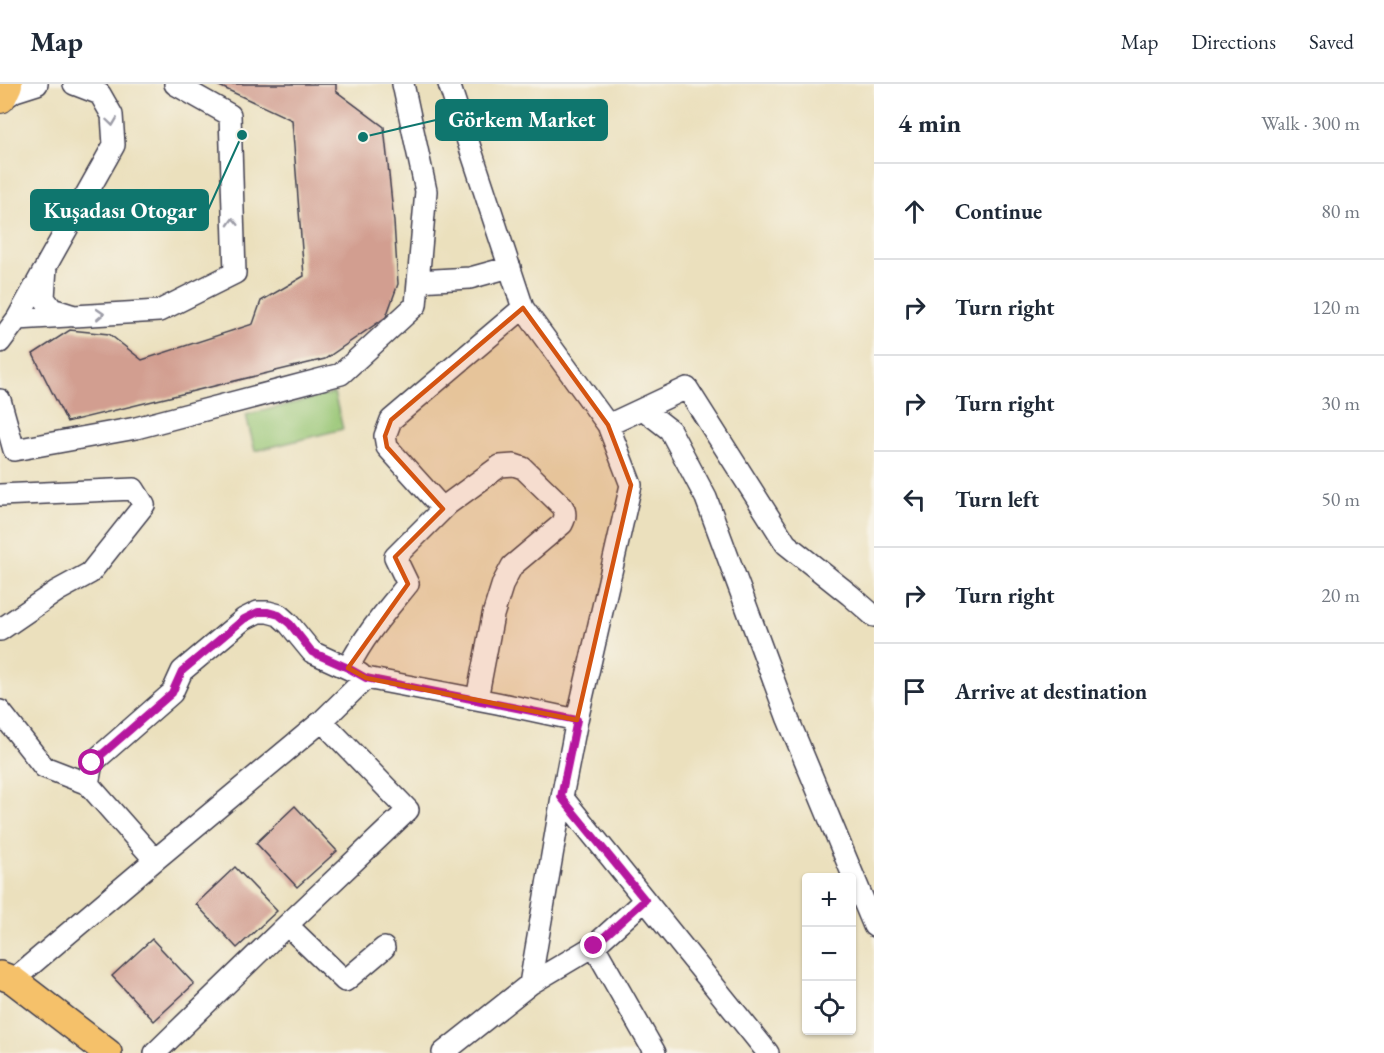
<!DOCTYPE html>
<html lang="en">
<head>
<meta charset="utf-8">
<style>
	body { margin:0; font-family:"EB Garamond",serif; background:#f2f2f3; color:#1f2937 }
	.controls { position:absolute; right:18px; bottom:18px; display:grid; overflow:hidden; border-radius:6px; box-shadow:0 2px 4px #0004 }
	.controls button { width:54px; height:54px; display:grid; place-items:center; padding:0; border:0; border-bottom:2px solid #e0e1e3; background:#fff; color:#1f2937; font:30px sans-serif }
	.stop { position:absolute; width:18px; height:18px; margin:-14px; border:4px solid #b5179e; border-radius:50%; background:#fff }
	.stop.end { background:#b5179e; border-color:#fff; box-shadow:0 2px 6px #0008 }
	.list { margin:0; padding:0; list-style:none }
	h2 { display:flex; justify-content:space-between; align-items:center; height:78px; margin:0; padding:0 24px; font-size:26px }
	h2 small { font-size:20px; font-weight:400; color:#747a83 }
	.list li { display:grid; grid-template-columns:39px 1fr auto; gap:18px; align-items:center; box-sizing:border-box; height:96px; padding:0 24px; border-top:2px solid #e0e1e3 }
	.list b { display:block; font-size:22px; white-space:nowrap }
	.list em { font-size:20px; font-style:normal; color:#747a83 }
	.icon { flex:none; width:33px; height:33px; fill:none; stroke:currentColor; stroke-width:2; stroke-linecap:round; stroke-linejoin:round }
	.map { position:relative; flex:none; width:874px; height:969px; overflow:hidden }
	header { display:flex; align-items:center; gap:36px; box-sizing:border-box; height:84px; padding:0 30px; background:#fff; border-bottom:2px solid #e0e1e3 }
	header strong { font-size:28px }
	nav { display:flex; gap:33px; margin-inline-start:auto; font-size:21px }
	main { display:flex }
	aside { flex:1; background:#fff }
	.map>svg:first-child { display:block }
	.green { fill:#98c674; stroke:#5d7458; stroke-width:1.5 }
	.building { fill:#d29e90 }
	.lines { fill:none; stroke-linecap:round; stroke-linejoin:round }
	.minor-casing { stroke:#403e4e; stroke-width:24 }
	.major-casing { stroke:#403e4e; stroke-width:30 }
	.highway-casing { stroke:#403e4e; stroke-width:34 }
	.minor { stroke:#fff; stroke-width:21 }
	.major { stroke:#f5c16b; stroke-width:27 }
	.highway { stroke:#f5c16b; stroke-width:32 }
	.oneway { stroke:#9c9ca7 }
	.route { stroke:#b5179e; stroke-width:8 }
	.marked { fill:#d45411; fill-opacity:0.2; stroke:#d45411; stroke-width:4.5; stroke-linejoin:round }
	.leader { fill:none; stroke:#0f766e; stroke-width:2 }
	.callout-dot { fill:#0f766e; stroke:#f7f3e8; stroke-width:2 }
	.callout { fill:#0f766e; stroke:#0f766e; stroke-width:2 }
	.callout-label { font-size:22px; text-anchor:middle; font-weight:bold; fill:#fff }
</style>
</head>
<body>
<header>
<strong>Map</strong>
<nav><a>Map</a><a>Directions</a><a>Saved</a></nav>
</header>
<main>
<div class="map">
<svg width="874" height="969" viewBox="0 0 874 969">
	<rect width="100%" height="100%" fill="#f7f3e8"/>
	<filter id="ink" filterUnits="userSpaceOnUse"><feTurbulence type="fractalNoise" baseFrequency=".0167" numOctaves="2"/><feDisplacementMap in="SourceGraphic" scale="12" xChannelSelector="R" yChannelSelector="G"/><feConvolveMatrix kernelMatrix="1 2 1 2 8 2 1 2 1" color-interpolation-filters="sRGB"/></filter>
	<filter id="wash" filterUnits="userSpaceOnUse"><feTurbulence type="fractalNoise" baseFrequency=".008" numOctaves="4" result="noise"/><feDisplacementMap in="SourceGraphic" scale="24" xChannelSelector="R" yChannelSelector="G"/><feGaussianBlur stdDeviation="1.35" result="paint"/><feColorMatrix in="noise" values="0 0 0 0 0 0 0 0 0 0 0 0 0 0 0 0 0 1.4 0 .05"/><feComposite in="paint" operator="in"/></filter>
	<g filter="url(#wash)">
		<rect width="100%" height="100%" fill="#ebe0bd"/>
		<path class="green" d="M334,309l9,36 -88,22 -9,-36z"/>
		<g id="blocks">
			<path class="building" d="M215,0h121v7l48,36 10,95 4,62 -12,33 -61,42 -258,63 -34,-68 37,-24 39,4 33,26 111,-36 8,-23 43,-25 -12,-156z
				M295,722l42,45 -40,36 -41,-44z
				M235,783l42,44 -40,37 -41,-44z
				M152,855l42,45 -40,37 -42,-45z"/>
		</g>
	</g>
	<g filter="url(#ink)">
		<use href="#blocks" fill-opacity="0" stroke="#403e4e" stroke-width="1.5"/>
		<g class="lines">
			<defs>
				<path id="minor" d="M74,0l26,10 12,21 2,30 -68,121 -2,32 8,11 22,7 85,-5 76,-38 -5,-158 -55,-31
					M0,17l15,-10 22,-7
					M418,197l52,-3 40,-11
					M17,235l26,-47
					M0,258l17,-23 51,-3
					M0,316l14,50 122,-22 205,-54 75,-69 10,-114 -23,-107
					M643,325l27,21 36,68 82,221 86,207
					M608,341l79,-37 99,156 64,51 24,21
					M0,411l134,-6 10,16 -54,68 -33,18 -57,39
					M443,425l5,-5 52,-38 14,-1 9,3 39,38c4,6 4,11 0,18l-50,42 -9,17 -10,32 -16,84
					M348,584c16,-32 38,-57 60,-84l-13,-27 48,-48 -56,-62 -2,-11 6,-16 132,-112
					M0,627l44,56 44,17 67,76
					M88,700l4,-21 80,-70 10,-22 62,-52 14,-7h10l11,3 10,9 23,28 48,22
					M562,713l83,103 123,153
					M287,841l58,56 39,-33
					M594,862l61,107
					M13,896l142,-120 167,-139 44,-43 131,25 80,17
					M530,900l64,-38 51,-46
					M155,969l132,-128 121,-115 -86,-89
					M443,969l87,-69 32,-187 15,-77 54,-235 -23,-60 -85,-117 -74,-224"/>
				<path id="major" d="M0,891l13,5 95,73"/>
				<path id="highway" d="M0,13l6,-13"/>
			</defs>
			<use href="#minor" class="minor-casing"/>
			<use href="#major" class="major-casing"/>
			<use href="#highway" class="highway-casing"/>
			<use href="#minor" class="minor"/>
			<use href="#major" class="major"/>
			<use href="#highway" class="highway"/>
		</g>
		<defs><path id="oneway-chevron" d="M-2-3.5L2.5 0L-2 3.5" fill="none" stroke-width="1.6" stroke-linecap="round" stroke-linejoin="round" transform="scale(1.5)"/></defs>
		<g class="oneway">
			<use href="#oneway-chevron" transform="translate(112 38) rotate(82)"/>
			<use href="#oneway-chevron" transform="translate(233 138) rotate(-92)"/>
			<use href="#oneway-chevron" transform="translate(100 230) rotate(-3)"/>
		</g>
	</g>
	<g class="lines" filter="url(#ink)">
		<path class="route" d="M92,679l80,-70 10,-22 62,-52 14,-7h10l11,3 11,9 22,28 36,16 18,10 211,42 -16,77 84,103 -51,46"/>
	</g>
	<path class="marked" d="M523,224l85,117 23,60 -54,235 -211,-42 -18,-10 60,-84 -13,-27 48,-48 -56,-62 -2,-11 6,-16z"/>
	<path class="leader" d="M363 53L436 36M242 51L208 126"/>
	<g class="callout-dot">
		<circle cx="363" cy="53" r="6"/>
		<circle cx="242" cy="51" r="6"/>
	</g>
	<g class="callout">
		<rect x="436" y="16" width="171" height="40" rx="6"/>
		<rect x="31" y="106" width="177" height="40" rx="6"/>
	</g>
	<g class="callout-label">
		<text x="522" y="43">Görkem Market</text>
		<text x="120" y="134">Kuşadası Otogar</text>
	</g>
</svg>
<div class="controls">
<button>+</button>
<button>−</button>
<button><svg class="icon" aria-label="locate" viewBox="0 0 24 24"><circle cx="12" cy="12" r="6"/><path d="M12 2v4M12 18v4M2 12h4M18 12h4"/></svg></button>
</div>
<div class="stop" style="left:92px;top:679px"></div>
<div class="stop end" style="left:594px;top:862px"></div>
</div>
<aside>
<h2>4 min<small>Walk · 300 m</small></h2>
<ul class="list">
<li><svg class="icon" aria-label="ahead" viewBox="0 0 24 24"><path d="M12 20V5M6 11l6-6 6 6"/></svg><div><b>Continue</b></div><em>80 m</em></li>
<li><svg class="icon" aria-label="right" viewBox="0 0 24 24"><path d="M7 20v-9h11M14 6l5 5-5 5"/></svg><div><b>Turn right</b></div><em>120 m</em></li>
<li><svg class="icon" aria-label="right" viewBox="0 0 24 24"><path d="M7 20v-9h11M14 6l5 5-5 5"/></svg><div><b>Turn right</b></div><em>30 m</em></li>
<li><svg class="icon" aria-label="left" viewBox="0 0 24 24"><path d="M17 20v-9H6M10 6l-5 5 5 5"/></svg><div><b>Turn left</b></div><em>50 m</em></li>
<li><svg class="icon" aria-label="right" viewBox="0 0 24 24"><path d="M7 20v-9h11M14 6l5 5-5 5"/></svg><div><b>Turn right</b></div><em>20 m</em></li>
<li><svg class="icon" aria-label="arrive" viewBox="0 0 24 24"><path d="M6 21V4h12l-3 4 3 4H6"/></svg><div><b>Arrive at destination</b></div></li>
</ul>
</aside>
</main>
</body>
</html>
